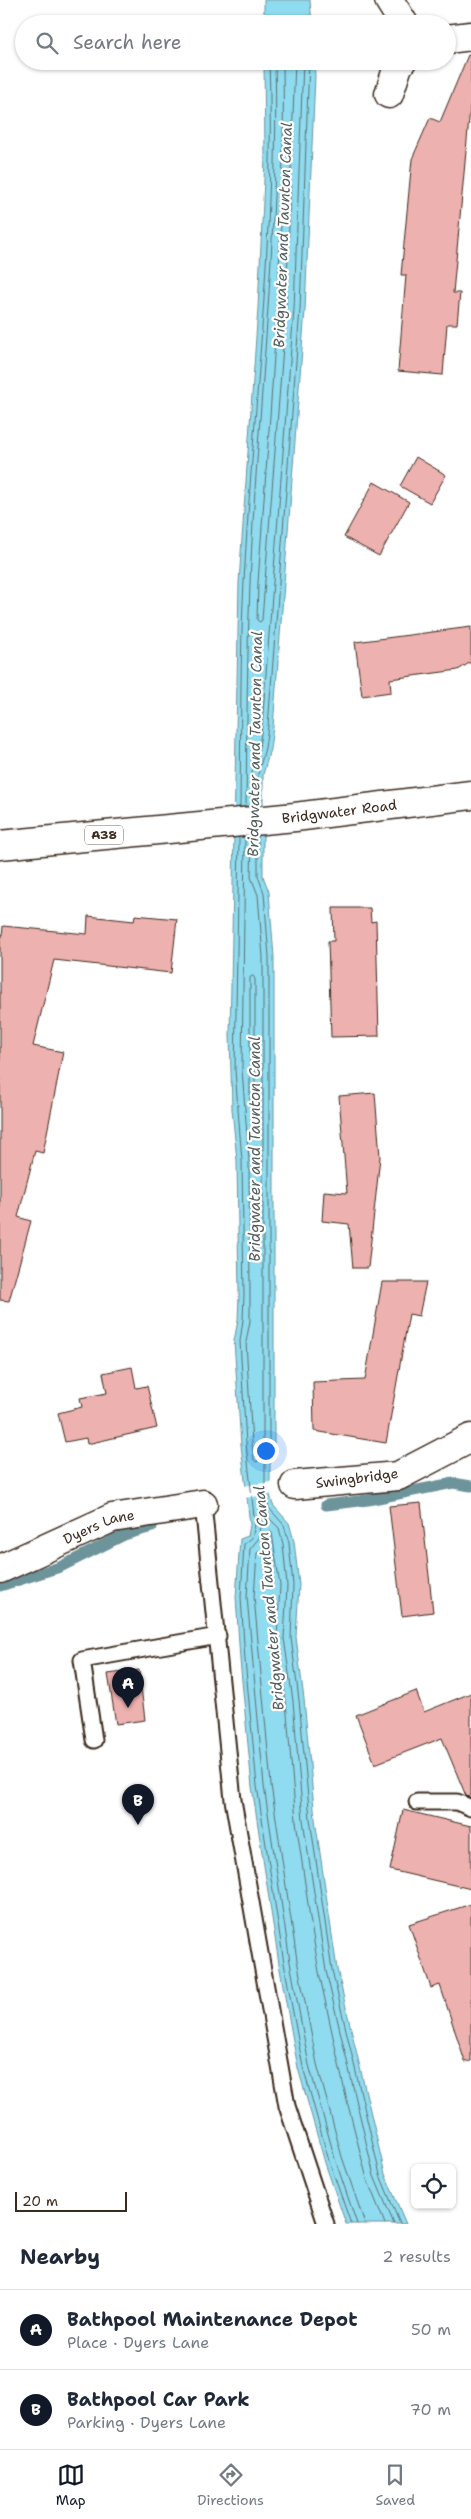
<!DOCTYPE html>
<html lang="en">
<head>
<meta charset="utf-8">
<style>
	body { margin:0; font-family:"Shantell Sans",sans-serif; background:#f2f2f3; color:#1f2937 }
	.controls { position:absolute; right:15px; bottom:15px; display:grid; overflow:hidden; border-radius:8px; box-shadow:0 1px 4px #0004 }
	.controls button { width:45px; height:45px; display:grid; place-items:center; padding:0; border:0; border-bottom:1px solid #e0e1e3; background:#fff; color:#1f2937; font:25px sans-serif }
	.scale { position:absolute; left:15px; bottom:12px; width:112px; box-sizing:border-box; padding-left:5px; border:2px solid #3b2a1e; border-top:0; font-size:14px; line-height:18px; white-space:nowrap; color:#3b2a1e; -webkit-text-stroke:4px #fff; paint-order:stroke }
	.you { position:absolute; left:265px; top:1450px; width:18px; height:18px; margin:-12px; border:4px solid #fff; border-radius:50%; background:#1a73e8; box-shadow:0 0 0 8px #1a73e833 }
	.badge { display:grid; place-items:center; width:32px; height:32px; border-radius:50%; background:#111827; color:#fff; font-size:16px; font-weight:700 }
	.pin { position:absolute; translate:-50% -41px; filter:drop-shadow(0 1px 2px #0008) }
	.pin::after { content:''; position:absolute; top:26px; width:18px; height:15px; background:inherit; clip-path:polygon(0 0,100% 0,50% 100%) }
	.list { margin:0; padding:0; list-style:none }
	h2 { display:flex; justify-content:space-between; align-items:center; height:65px; margin:0; padding:0 20px; font-size:21px }
	h2 small { font-size:16px; font-weight:400; color:#747a83 }
	.list li { display:grid; grid-template-columns:32px 1fr auto; gap:15px; align-items:center; box-sizing:border-box; height:80px; padding:0 20px; border-top:1px solid #e0e1e3 }
	.list b { display:block; font-size:19px; white-space:nowrap }
	.list p { margin:0; font-size:16px; white-space:nowrap; color:#747a83 }
	.list em { font-size:16px; font-style:normal; color:#747a83 }
	.icon { flex:none; width:28px; height:28px; fill:none; stroke:currentColor; stroke-width:2; stroke-linecap:round; stroke-linejoin:round }
	.map { position:relative; flex:none; width:471px; height:2224px; overflow:hidden }
	.search { position:absolute; background:#fff; box-shadow:0 1px 4px #0004; left:15px; right:15px; top:15px; height:55px; display:flex; align-items:center; gap:12px; box-sizing:border-box; padding:0 18px; border-radius:28px; color:#747a83; font-size:19px }
	.sheet { height:225px; background:#fff }
	nav { display:flex; justify-content:space-around; align-items:center; box-sizing:border-box; height:70px; border-top:1px solid #e0e1e3; background:#fff; font-size:14px; color:#747a83 }
	nav a { display:grid; justify-items:center; gap:2px }
	nav .on { color:#111827 }
	.map>svg:first-child { display:block }
	.water { fill:#8fdbef; stroke:#6d949b }
	.pier { fill:#fff }
	.lines { fill:none; stroke-linecap:round; stroke-linejoin:round }
	.shore { stroke:#5d7172; stroke-width:1 }
	.stream { stroke:#6d949b; stroke-width:11 }
	.building { fill:#edb1af; stroke:#3b2a1e }
	.service-casing { stroke:#3b2a1e; stroke-width:19 }
	.minor-casing { stroke:#3b2a1e; stroke-width:31 }
	.primary-casing { stroke:#3b2a1e; stroke-width:31 }
	.service { stroke:#fff; stroke-width:15 }
	.minor { stroke:#fff; stroke-width:28 }
	.primary { stroke:#fff; stroke-width:28 }
	.labels { text-anchor:middle; dominant-baseline:central; stroke-width:4.5; stroke-linejoin:round; paint-order:stroke }
	.shield { fill:#fff; stroke:#766a62; stroke-width:1 }
	.shield-label { font-size:12px; font-weight:bold; fill:#3b2a1e }
	.street-label { font-size:14px; fill:#3b2a1e; stroke:#fff }
	.water-label { font-size:15px; font-style:italic; fill:#545f5d; stroke:#fff }
</style>
</head>
<body>
<div class="map">
<svg width="471" height="2224" viewBox="0 0 471 2224">
	<rect width="100%" height="100%" fill="#fff"/>
	<filter id="ink" filterUnits="userSpaceOnUse"><feTurbulence type="fractalNoise" baseFrequency=".02" numOctaves="2"/><feDisplacementMap in="SourceGraphic" scale="10" xChannelSelector="R" yChannelSelector="G"/><feConvolveMatrix kernelMatrix="1 2 1 2 8 2 1 2 1" color-interpolation-filters="sRGB"/></filter>
	<g filter="url(#ink)">
		<path class="water" d="M264,0h46l2,24h-48z
			M264,61h50l1,15 -10,234 -32,417 -3,22 -7,26v101l6,16 5,65v500l-4,7v31l3,10 16,18 5,18 5,44 -3,52 8,62 11,120 22,150 48,205 21,50h-60l-21,-61 -27,-95 -19,-104 -27,-177 -12,-127 -4,-63 4,-58 8,-3 2,-11 -9,-80 -7,-104 4,-21 1,-25 -2,-134 -5,-52 -2,-74 9,-453 19,-274 7,-150z"/>
		<path class="pier" d="M272,1482l1,12 -29,4 -1,-12z"/>
		<g class="lines">
			<path class="shore" d="M283,61c3,174 -13,348 -25,522l-1,37 3,2 2,-2 24,-312 9,-247
				M258,805v-31l7,-26 3,-22 32,-417 9,-248
				M252,806v-33l7,-26 3,-21 32,-417 9,-248
				M240,807c1,-75 0,-151 4,-226 9,-173 32,-346 25,-520
				M246,807c1,-75 1,-149 4,-224 7,-174 30,-347 25,-522
				M258,836v40l6,17 5,64v497l-4,9v32l4,13 15,17 5,18 4,42 -2,53 8,62 11,119 22,151 48,205 20,49
				M239,837l-4,233 7,91 2,134 -1,25 -3,21 6,103 9,81 -3,13 -8,6 -3,53 4,63 12,126 27,177 19,104 26,94 22,63
				M245,837l-3,233 7,91 1,135v25l-4,21 6,102 2,16 3,2 6,-9v-496l-5,-62 -7,-18 1,-41
				M253,976l2,3v121l-2,2 -3,-2v-122z
				M357,2224l-22,-65 -26,-94 -19,-103 -26,-176 -17,-189 3,-48 9,-11 2,-12 -1,-13 2,-2 17,17 4,16 4,42 -3,52 9,63 10,119 23,151 48,205 20,48
				M365,2224l-23,-67 -25,-93 -20,-104 -26,-175 -17,-188 3,-44 7,-7 5,-15 3,2 8,53 -3,53 9,63 10,119 14,97 9,54 27,125 21,82 18,45"/>
			<path class="stream" d="M326,1505l42,-5 85,-17 18,3
				M0,1586l60,-19 64,-32 28,-8"/>
		</g>
		<path class="building" d="M468,55l3,1v41l-18,196h7l-3,31h-10l-4,51 -45,-4 8,-96h-5l11,-116 18,-41 10,4z
			M416,457l30,18 -16,28 -30,-17z
			M374,482l35,20 -30,54 -35,-19z
			M471,627v35l-13,8 -68,9 1,13 -29,4 -7,-54z
			M333,908h37l1,14 5,-1 3,115 -48,1 -3,-96h6z
			M135,915l42,4 -6,54 -117,-13 -21,86 30,6 -20,101 -8,-2 -17,66 13,4 -22,80 -9,-1v-363h2l1,-11 84,8 1,-18 46,5z
			M375,1093l5,64 -12,111h-15l-4,-44 -27,-3 2,-30 23,2 -8,-97z
			M382,1282h44l-7,34 -10,-2 -23,129 -72,-12 -1,-49 52,-2z
			M132,1367l4,21 11,-2 10,42 -70,16 -1,-6 -21,4 -7,-29 24,-6 -2,-9 27,-5 -4,-20z
			M421,1503l12,109 -31,4 -13,-110z
			M139,1670l6,50 -29,4 -8,-50z
			M416,1691l8,21 47,-19v105l-5,-2 -24,-58 -67,26 -19,-49z
			M403,1810l68,16v63l-81,-19z
			M471,1904v157l-6,1 -25,-77 -9,3 -22,-64z"/>
		<g class="lines">
			<defs>
				<path id="service" d="M203,1504l30,296 54,306 39,118
					M94,1740l-12,-80 136,-24
					M417,1802h40l14,6"/>
				<g id="minor">
					<path d="M389,0l15,24"/>
					<path d="M447,39l24,-3"/>
					<path d="M389,94l9,-28 4,-5"/>
					<path d="M295,1485l103,-9 73,-38"/>
					<path id="s1" d="M0,1569l112,-51 91,-14"/>
				</g>
				<g id="primary">
					<path id="s2" d="M0,845l295,-28 176,-22"/>
				</g>
			</defs>
			<use href="#service" class="service-casing"/>
			<use href="#minor" class="minor-casing"/>
			<use href="#primary" class="primary-casing"/>
			<use href="#service" class="service"/>
			<use href="#minor" class="minor"/>
			<use href="#primary" class="primary"/>
		</g>
	</g>
	<g class="labels">
		<rect class="shield" x="85" y="825.5" width="38" height="19" rx="4"/>
		<g class="shield-label">
			<text x="104" y="835">A38</text>
		</g>
		<g class="street-label">
			<text stroke="none"><textPath href="#s2" startOffset="341">Bridgwater Road</textPath></text>
			<text transform="translate(357 1478) rotate(-7)">Swingbridge</text>
			<text stroke="none"><textPath href="#s1" startOffset="108">Dyers Lane</textPath></text>
		</g>
		<g class="water-label">
			<text transform="translate(283 235) rotate(-88)">Bridgwater and Taunton Canal</text>
			<text transform="translate(255 744) rotate(-89)">Bridgwater and Taunton Canal</text>
			<text transform="translate(255 1149) rotate(-90)">Bridgwater and Taunton Canal</text>
			<text transform="translate(269 1598) rotate(-95)">Bridgwater and Taunton Canal</text>
		</g>
	</g>
</svg>
<div class="controls">
<button><svg class="icon" aria-label="locate" viewBox="0 0 24 24"><circle cx="12" cy="12" r="6"/><path d="M12 2v4M12 18v4M2 12h4M18 12h4"/></svg></button>
</div>
<div class="scale">20 m</div>
<div class="you"></div>
<div class="pin badge" style="left:128px;top:1708px">A</div>
<div class="pin badge" style="left:138px;top:1825px">B</div>
<div class="search"><svg class="icon" aria-label="search" viewBox="0 0 24 24"><circle cx="10" cy="10" r="6"/><path d="M15 15l6 6"/></svg>Search here</div>
</div>
<section class="sheet">
<h2>Nearby<small>2 results</small></h2>
<ul class="list">
<li><span class="badge">A</span><div><b>Bathpool Maintenance Depot</b><p>Place · Dyers Lane</p></div><em>50 m</em></li>
<li><span class="badge">B</span><div><b>Bathpool Car Park</b><p>Parking · Dyers Lane</p></div><em>70 m</em></li>
</ul>
</section>
<nav>
<a class="on"><svg class="icon" aria-label="map" viewBox="0 0 24 24"><path d="M3 6l6-2 6 2 6-2v14l-6 2-6-2-6 2zM9 4v14M15 6v14"/></svg>Map</a>
<a><svg class="icon" aria-label="directions" viewBox="0 0 24 24"><path d="M12 3l9 9-9 9-9-9zM9 14v-3h6M13 9l2 2-2 2"/></svg>Directions</a>
<a><svg class="icon" aria-label="saved" viewBox="0 0 24 24"><path d="M7 4h10v16l-5-4-5 4z"/></svg>Saved</a>
</nav>
</body>
</html>
